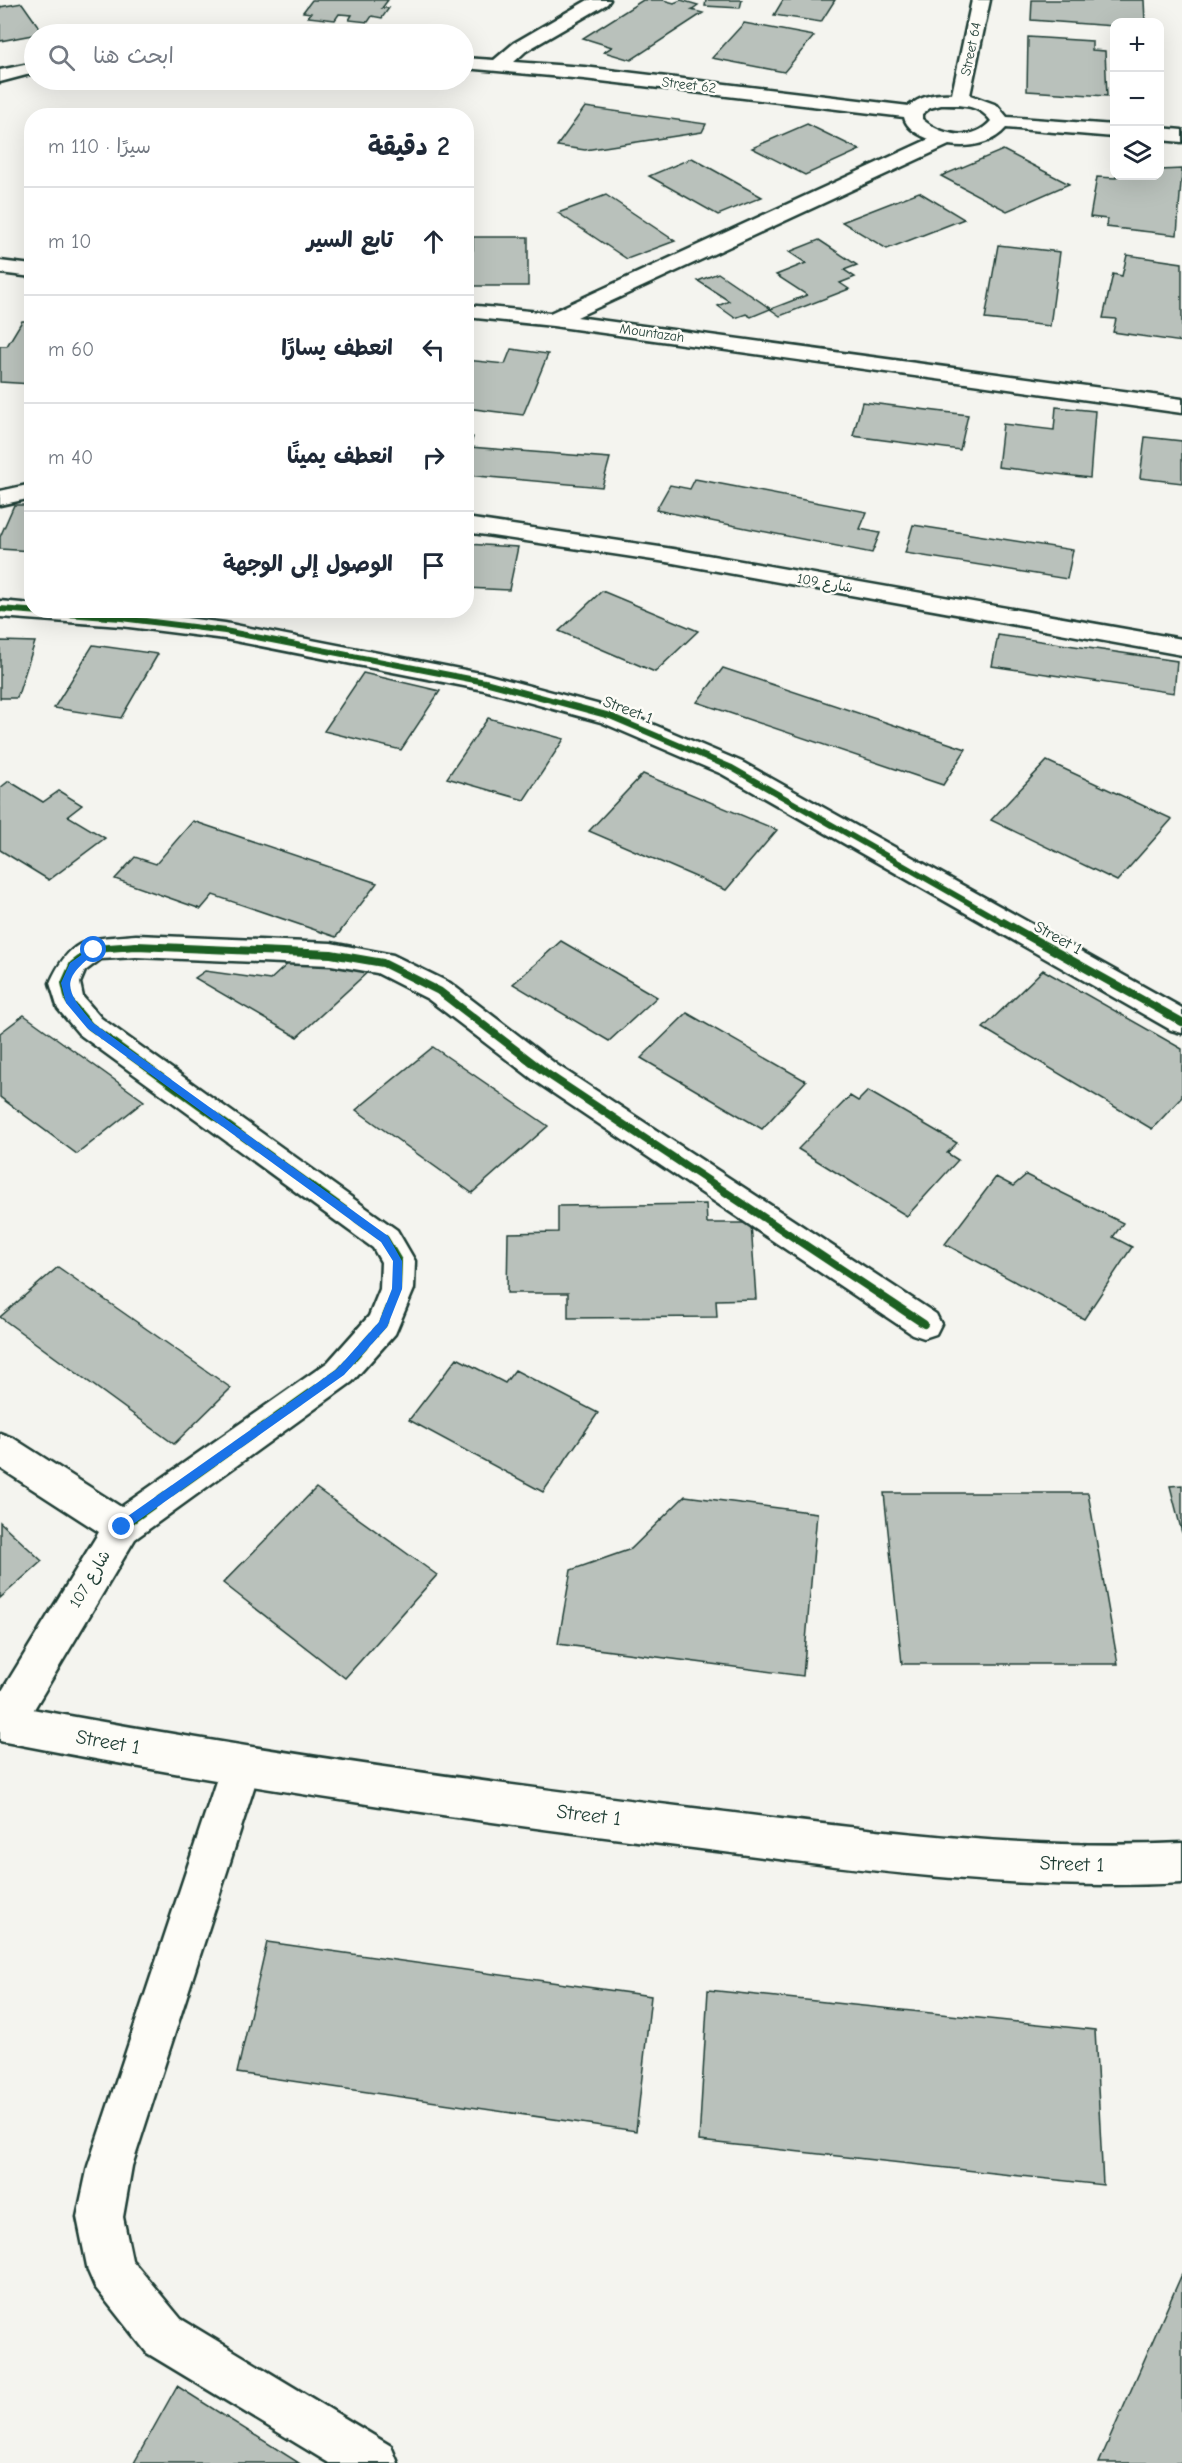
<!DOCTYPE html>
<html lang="ar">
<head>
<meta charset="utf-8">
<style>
	body { margin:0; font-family:"Comic Neue","Playpen Sans Arabic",sans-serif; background:#f6f6f7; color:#1f2937; direction:rtl }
	.controls { position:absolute; right:18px; top:18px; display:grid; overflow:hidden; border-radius:12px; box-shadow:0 6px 24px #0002 }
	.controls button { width:54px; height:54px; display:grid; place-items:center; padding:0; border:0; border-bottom:2px solid #e0e1e3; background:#fff; color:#1f2937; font:30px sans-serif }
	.stop { position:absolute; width:18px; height:18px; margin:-14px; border:4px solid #1a73e8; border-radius:50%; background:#fff }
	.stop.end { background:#1a73e8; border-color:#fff; box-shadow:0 2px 6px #0008 }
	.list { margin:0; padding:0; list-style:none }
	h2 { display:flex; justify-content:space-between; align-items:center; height:78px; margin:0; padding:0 24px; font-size:26px }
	h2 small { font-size:20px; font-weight:400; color:#747a83 }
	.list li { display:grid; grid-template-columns:39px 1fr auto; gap:18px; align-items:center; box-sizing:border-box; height:108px; padding:0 24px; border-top:2px solid #e0e1e3 }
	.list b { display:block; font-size:22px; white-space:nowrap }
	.list em { font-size:20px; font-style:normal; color:#747a83 }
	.icon { flex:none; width:33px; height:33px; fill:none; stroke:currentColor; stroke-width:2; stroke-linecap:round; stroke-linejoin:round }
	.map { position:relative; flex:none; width:1182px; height:2463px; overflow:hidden; direction:ltr }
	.search { position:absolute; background:#fff; box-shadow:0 6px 24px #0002; left:24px; top:24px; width:450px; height:66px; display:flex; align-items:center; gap:15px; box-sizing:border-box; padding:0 21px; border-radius:33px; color:#747a83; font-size:22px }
	.panel { position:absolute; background:#fff; box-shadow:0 6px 24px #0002; left:24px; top:108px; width:450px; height:510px; border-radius:24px; direction:rtl }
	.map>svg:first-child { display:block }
	.building { fill:#b9c1bb; stroke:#1f3d34; stroke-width:1.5 }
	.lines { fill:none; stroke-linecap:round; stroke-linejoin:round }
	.street-casing { stroke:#1f3d34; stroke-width:5 }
	.secondary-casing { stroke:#1f3d34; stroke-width:5 }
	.street { fill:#fdfcf7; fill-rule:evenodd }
	.secondary { fill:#fdfcf7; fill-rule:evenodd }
	.cycleway-far1-casing { stroke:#fdfcf7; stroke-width:9 }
	.cycleway-casing { stroke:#fdfcf7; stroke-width:11 }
	.cycleway-far1 { stroke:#1b5e20; stroke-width:6 }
	.cycleway { stroke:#1b5e20; stroke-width:8 }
	.route { fill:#1a73e8 }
	.labels { text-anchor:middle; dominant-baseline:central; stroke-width:5; stroke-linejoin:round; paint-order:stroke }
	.far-street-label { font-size:14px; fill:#1f3d34; stroke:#fdfcf7 }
	.street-label { font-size:16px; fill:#1f3d34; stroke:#fdfcf7 }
	.near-street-label { font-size:20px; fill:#1f3d34; stroke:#fdfcf7 }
</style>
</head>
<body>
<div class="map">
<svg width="1182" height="2463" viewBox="0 0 1182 2463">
	<rect width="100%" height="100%" fill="#f4f4ef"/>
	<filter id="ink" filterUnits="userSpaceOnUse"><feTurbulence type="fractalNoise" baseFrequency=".0167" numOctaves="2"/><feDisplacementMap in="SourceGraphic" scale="12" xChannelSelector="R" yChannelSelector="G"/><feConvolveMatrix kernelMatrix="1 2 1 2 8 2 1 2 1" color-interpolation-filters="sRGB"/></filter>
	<g filter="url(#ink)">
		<path class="building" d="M312,0h76l-6,8h7l-7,10 -10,-2 -4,6 -19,-2 3,-5 -13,-1 -4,6 -27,-3 3,-4 -8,-1z
			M643,0h20l11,3 7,-3 17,5 -7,5 12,3 -72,47 -27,-8 8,-5 -29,-9z
			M706,0h36l-2,8 -35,-2z
			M783,0h52l-14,22 -47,-7z
			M1032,0h112l1,22h-31v4l-83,-6z
			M22,3l21,30 -43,8v-34z
			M744,23l70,13 -30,36 -72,-14z
			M1028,37l64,4v9l13,1 2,45 -80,-5z
			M585,107l121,17 -4,8 -117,18 -28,-4z
			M807,124l53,26 -55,25 -53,-27z
			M1003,150l66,34 -62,27 -66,-35z
			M692,158l70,39 -44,18 -69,-39z
			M1182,169l-5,66 -71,-8 1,-8 -17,-2 7,-40 19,1v-2h44v-6z
			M919,192l45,27 -77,30 -45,-27z
			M606,195l69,46 -48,18 -69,-46z
			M473,237h55v49h-62v-36h7z
			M819,240l38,25 -13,5 11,7 -15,6 9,6 -69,27 -10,-7 -19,8 -5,-3 -11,4 -17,-12 11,-5 -31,-20 20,-8 53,36 36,-14 -31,-20 30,-12 -17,-11z
			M998,245l62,7 -10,74 -65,-7z
			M1127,255l55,8v79l-69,-10 3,-13 -13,-1 10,-44 9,2z
			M22,321h10v63l-32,-2v-36h7z
			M511,349l37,5 -25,61 -57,-7v-48l39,4z
			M862,402l106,13 -8,35 -107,-14z
			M1056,407l39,4 -5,67 -92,-11 5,-43 51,6z
			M466,436l7,1 -3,10 140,11 -8,29 -136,-12z
			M1145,437l37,4v42l-42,-5z
			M695,479l172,33 -7,17 20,4 -8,20 -216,-43 14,-25 20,4z
			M14,505h18v46l-32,-2v-12z
			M913,525l160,25 -6,29 -162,-26z
			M466,544l52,3 -9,43 -43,-2z
			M602,591l96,40 -43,41 -96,-41z
			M998,635l179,26 -3,32 -182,-27z
			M0,641l35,1 -18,56h-17z
			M93,645l65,9 -37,64 -67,-10z
			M723,668l243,81 -23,36 -246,-83z
			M363,673l77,18 -39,59 -77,-19z
			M488,718l76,21 -40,61 -77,-22z
			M1047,761l125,58 -55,62 -126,-61z
			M643,774l134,56 -51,60 -137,-59z
			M9,781l34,21 16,-11 23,14 -14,11 37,22 -56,42 -49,-30v-62z
			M193,821l184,62 -41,54 -123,-42 -12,14 -86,-30 20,-22 21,7z
			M561,941l96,56 -48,44 -96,-57z
			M294,958l78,10 -75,69 -102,-59 10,-7 65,9z
			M1043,970l139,79v48l-30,32 -169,-101z
			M687,1013l119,68 -44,48 -121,-71z
			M24,1015l120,86 -67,53 -77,-57v-64z
			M433,1047l115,79 -76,67 -116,-83z
			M868,1091l89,52 -10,10 11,7 -51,56 -109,-67 52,-53 8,5z
			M1026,1175l97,48 -10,14 19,10 -48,72 -139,-75 51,-67 17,9z
			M706,1204l1,19h44l5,76 -40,1 1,17 -149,1v-25h-61l1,-60 50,-1v-26z
			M58,1267l173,121 -57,56 -174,-127z
			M457,1358l48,25 10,-13 83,43 -55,79 -134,-72z
			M1182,1485v48l-12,-47z
			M316,1488l121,87 -92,103 -122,-95z
			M884,1493h204l30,171h-216z
			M685,1496l132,17 -14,163 -245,-32 13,-74 60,-21z
			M0,1522l42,39 -42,37z
			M267,1942l384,54 -15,135 -399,-58z
			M708,1990l387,40 8,155 -404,-44z
			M1182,2274v189h-83z
			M177,2386l122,77h-165z"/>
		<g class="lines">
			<defs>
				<path id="street" d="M588,0h22l-3,4 -81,47 -12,11 70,5 325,39c12,-10 28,-13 43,-12l20,-94h18l-20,95 27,10 10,12 107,8v12l-108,-9c-14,16 -36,20 -57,17l-372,172 605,82v14l-629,-87 -87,-9v-12l84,8 379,-174c-10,-4 -23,-11 -25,-22l-320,-38 -120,-11v-10l30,2 20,-17zM941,105c19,0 38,-1 50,16 -18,21 -50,15 -69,-2v-5l8,-6z
					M34,63v10l-34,9v-12z
					M1160,128l22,2v12l-22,-2z
					M0,261l32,4v12l-32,-4z
					M32,484v14l-32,7v-14z
					M466,518l207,31 509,90v16l-509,-92 -207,-31z
					M136,935l195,8 62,12 57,28 107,82 379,249 5,10 -5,10 -12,4 -12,-4 -377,-253 -107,-82 -51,-26 -46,-8 -195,-8 -35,2 -16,12 -5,12 3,14 18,21 296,212 18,31 -1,28 -19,45 -43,48 -217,157 -117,197 -14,6 -4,-2v-46l99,-162 -99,-64v-35l13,5 108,69 207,-145 41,-46 11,-27 1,-27 -8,-14 -294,-214 -21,-25 -8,-26c21,-47 39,-44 86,-48z
					M241,1747l14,5 6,14 -129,400 -9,51 9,43 49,59 210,127 7,17h-69l-182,-110 -52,-66 -7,-16 -11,-54 11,-51 133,-400 6,-14z"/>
				<path id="secondary" d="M0,601l32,3v6h92l101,13 260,51 134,36 123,52 440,246v25l-11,-3 -449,-256 -121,-52 -117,-32 -259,-51 -104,-13 -121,-9z
					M0,1703c230,44 461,77 693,105 163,20 324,43 489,35v40c-165,9 -326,-14 -489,-35 -232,-28 -463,-62 -693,-107z"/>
			</defs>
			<use href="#street" class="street-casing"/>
			<use href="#secondary" class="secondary-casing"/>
			<use href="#street" class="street"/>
			<use href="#secondary" class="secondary"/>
			<defs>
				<path id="cycleway-far1" d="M0,609l121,9 104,13 260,51 125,34 122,52 274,156"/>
				<path id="cycleway" d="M1003,922l179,100
					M122,1527l218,-155 43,-48 14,-35 1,-28 -13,-22 -295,-213 -21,-25 -4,-18 8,-18 21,-16 42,-3 195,8 52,9 56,28 107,82 378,251"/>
			</defs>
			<use href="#cycleway-far1" class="cycleway-far1-casing"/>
			<use href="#cycleway" class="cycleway-casing"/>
			<use href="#cycleway-far1" class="cycleway-far1"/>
			<use href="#cycleway" class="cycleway"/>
		</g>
	</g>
	<path class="route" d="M94,946l4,4 -1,2c-38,28 -32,38 -4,71l295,213 14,25v28l-15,38 -43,48 -222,157 -4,-2v-7l219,-154 42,-47 13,-33 1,-28 -12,-19 -294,-214 -21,-25 -5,-20 9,-20z"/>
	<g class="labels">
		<g class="far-street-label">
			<text transform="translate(971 49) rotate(-78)">Street 64</text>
			<text transform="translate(689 85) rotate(7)">Street 62</text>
			<text transform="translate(652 333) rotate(8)">Mountazah</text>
			<text transform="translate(825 583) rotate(10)">شارع 109</text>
		</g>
		<g class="street-label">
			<text transform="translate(628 710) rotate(21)">Street 1</text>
			<text transform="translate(1058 938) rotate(29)">Street 1</text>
			<text transform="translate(90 1579) rotate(-59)">شارع 107</text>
		</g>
		<g class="near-street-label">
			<text transform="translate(108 1742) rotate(10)">Street 1</text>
			<text transform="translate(589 1815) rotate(7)">Street 1</text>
			<text transform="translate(1072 1864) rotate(2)">Street 1</text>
		</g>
	</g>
</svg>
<div class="controls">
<button>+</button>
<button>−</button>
<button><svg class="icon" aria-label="layers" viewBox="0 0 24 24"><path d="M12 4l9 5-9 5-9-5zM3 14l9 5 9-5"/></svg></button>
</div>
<div class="stop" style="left:94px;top:950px"></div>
<div class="stop end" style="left:122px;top:1527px"></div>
<div class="search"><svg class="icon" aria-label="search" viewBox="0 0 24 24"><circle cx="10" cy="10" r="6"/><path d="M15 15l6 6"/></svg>ابحث هنا</div>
<section class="panel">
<h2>2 دقيقة<small>سيرًا · 110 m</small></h2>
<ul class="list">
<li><svg class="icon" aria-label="ahead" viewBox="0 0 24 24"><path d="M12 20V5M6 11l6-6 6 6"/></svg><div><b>تابع السير</b></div><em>10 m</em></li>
<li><svg class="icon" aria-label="left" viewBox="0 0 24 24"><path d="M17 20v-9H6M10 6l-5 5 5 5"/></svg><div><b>انعطف يسارًا</b></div><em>60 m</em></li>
<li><svg class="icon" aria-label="right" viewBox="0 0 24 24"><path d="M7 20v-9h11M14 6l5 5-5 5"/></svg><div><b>انعطف يمينًا</b></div><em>40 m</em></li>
<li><svg class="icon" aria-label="arrive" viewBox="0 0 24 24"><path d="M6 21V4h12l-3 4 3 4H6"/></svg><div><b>الوصول إلى الوجهة</b></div></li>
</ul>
</section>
</div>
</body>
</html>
